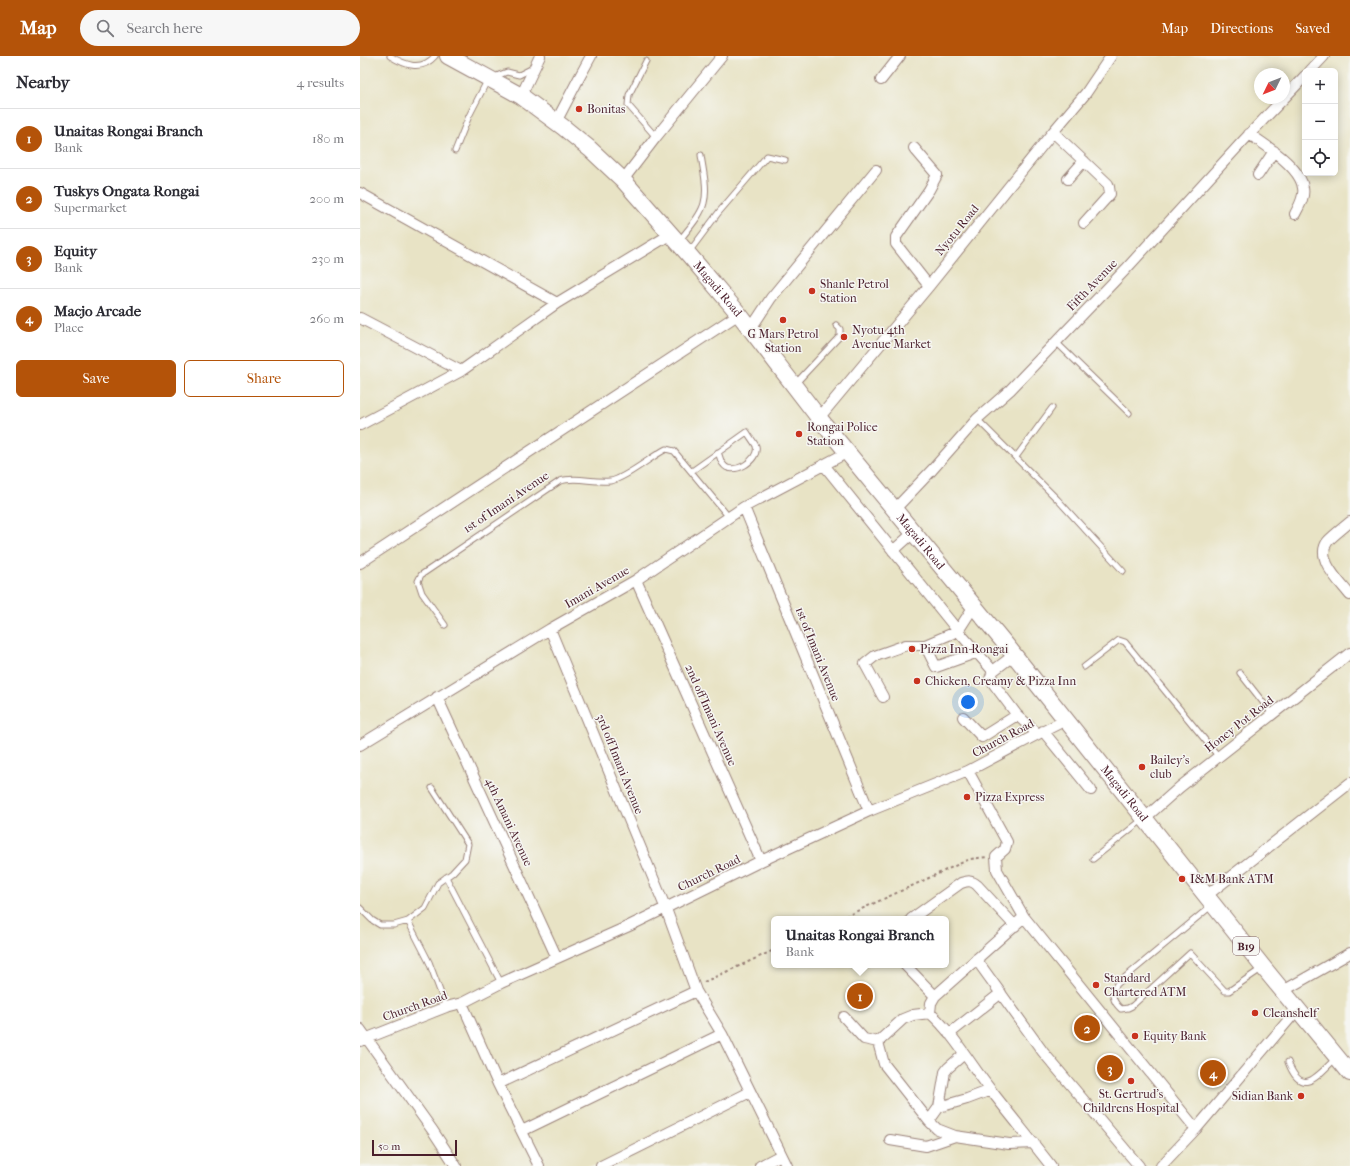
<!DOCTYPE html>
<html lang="en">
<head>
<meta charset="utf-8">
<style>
	body { margin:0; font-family:"IM FELL French Canon",serif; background:#f7f7f7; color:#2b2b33 }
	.controls { position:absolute; right:12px; top:12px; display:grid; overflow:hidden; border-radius:6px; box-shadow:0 2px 10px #0003 }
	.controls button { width:36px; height:36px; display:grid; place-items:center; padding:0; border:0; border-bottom:1px solid #e1e1e2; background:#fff; color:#2b2b33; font:20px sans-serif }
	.compass { position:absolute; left:894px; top:12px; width:36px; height:36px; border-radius:50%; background:#fff; box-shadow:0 2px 10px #0003; rotate:227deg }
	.scale { position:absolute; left:12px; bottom:10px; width:85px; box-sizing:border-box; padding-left:4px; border:2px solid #4a1f2b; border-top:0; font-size:11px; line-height:14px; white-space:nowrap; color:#4a1f2b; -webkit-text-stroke:3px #f6f6f2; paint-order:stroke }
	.you { position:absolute; left:608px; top:646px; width:14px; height:14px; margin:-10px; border:3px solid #fff; border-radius:50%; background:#1a73e8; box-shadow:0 0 0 6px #1a73e833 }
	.badge { display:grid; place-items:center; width:26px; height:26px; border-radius:50%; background:#b45309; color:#fff; font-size:13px; font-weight:700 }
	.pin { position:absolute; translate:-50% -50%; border:2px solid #fff; box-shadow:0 1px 4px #0006 }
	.popup { position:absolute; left:411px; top:860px; width:178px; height:52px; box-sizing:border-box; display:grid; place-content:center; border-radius:6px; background:#fff; filter:drop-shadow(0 1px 3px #0005); font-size:13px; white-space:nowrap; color:#7c7c81 }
	.popup b { font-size:15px; color:#2b2b33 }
	.popup::after { content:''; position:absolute; left:50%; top:100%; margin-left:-8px; border:8px solid transparent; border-top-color:#fff }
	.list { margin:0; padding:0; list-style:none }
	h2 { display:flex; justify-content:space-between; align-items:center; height:52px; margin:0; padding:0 16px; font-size:17px }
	h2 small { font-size:13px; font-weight:400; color:#7c7c81 }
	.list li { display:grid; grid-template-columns:26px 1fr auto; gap:12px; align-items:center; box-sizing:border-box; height:60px; padding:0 16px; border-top:1px solid #e1e1e2 }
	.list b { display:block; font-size:15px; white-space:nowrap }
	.list p { margin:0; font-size:13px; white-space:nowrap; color:#7c7c81 }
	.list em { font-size:13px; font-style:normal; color:#7c7c81 }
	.actions { display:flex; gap:8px; padding:12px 16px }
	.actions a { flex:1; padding:9px 0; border:1px solid #b45309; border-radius:6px; text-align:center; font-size:14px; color:#b45309 }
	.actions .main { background:#b45309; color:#fff }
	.icon { flex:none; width:22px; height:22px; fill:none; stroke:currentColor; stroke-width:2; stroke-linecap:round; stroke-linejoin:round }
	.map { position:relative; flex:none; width:990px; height:1110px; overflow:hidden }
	header { display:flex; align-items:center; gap:24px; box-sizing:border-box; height:56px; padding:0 20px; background:#b45309; color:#fff }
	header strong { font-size:19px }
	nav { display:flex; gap:22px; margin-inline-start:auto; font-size:14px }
	.search { width:280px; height:36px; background:#f7f7f7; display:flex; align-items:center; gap:10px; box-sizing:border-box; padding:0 14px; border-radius:22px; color:#7c7c81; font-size:15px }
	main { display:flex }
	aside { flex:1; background:#fff }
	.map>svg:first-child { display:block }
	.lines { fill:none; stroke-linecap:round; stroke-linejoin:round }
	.service-casing { stroke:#998178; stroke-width:7 }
	.minor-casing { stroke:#998178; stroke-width:12 }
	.trunk-casing { stroke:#998178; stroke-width:18 }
	.path { stroke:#998178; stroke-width:2; stroke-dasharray:3 3; stroke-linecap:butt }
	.service { stroke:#fff; stroke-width:5 }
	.minor { stroke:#fff; stroke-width:10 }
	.trunk { stroke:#fff; stroke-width:16 }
	.poi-dot { fill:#c8321e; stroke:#f6f6f2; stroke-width:1.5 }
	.labels { text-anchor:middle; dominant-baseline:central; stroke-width:3; stroke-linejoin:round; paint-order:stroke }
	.shield { fill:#f6f6f2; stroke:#7e6067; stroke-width:1 }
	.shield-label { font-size:11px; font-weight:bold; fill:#4a1f2b }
	.poi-label { font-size:12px; fill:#4a1f2b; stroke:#f6f6f2; text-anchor:start }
	.street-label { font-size:12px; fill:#4a1f2b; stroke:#f6f6f2 }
</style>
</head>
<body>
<header>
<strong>Map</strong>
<div class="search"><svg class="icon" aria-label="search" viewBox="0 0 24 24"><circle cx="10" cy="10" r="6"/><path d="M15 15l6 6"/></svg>Search here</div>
<nav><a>Map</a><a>Directions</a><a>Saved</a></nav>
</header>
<main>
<aside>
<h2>Nearby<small>4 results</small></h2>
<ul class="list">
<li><span class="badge">1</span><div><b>Unaitas Rongai Branch</b><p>Bank</p></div><em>180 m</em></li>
<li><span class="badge">2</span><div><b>Tuskys Ongata Rongai</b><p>Supermarket</p></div><em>200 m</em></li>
<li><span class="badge">3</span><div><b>Equity</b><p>Bank</p></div><em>230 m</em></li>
<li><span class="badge">4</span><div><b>Macjo Arcade</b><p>Place</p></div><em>260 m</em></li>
</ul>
<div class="actions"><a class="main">Save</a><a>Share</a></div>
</aside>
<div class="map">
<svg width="990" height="1110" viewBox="0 0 990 1110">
	<rect width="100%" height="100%" fill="#f6f6f2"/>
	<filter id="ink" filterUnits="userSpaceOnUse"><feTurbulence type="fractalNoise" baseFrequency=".025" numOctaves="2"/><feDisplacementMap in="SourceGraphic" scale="8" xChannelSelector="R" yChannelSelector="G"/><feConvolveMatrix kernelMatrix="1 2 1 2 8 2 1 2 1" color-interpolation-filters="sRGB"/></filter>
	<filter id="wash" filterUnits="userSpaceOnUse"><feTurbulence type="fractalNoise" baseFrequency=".012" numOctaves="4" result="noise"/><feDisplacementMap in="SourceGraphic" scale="16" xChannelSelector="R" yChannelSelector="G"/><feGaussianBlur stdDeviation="0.9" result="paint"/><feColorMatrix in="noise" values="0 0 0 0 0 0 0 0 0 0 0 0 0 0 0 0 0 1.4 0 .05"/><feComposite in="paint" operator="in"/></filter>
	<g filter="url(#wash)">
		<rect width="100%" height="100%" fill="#e8e3c5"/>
	</g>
	<g filter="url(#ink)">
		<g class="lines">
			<defs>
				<path id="service" d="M30,0c15,9 31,16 45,0
					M286,5l-17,34 -1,10 28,32
					M134,23l5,-4 8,-3 12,3 14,-7
					M95,95l14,-35 18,-35
					M320,184c8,-11 21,-24 24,-37 4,-15 -1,-33 -3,-48
					M329,196l30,-40 48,-56 18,4
					M696,286l73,71
					M436,327l44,-47v-7l-4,-4
					M617,363l81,81 65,71
					M656,401l36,-49
					M332,415l55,-39c3,5 7,10 9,14 4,15 -25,31 -33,18 -3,-3 -3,-8 -5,-12
					M85,569l-23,-32 -4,-12 3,-6 139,-94c17,-5 32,2 50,0 13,-1 42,-25 56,-32l8,2 54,65
					M724,611l35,-27 6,2 94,115
					M880,617l33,42
					M733,803l49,-39
					M86,821l55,106
					M851,850l-94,78c-7,9 -4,18 4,25l7,-1 4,-2 58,-53 35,38h4l32,-22
					M0,852l12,12 8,5h14l14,-4 17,-13 13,-25 14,-10 13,-14 3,-15 -36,-56
					M48,865l21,41 17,45
					M928,1006c14,37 30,13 48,-4"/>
				<path id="minor" d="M950,15l14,-15
					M521,24l19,-24
					M161,40l19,-40
					M196,66l23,-44 12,-22
					M693,76l55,52 1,3 1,7 -26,29
					M889,78c17,11 52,34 54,54 2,9 -4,18 -8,26
					M554,92l23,27 -8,15 -33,47v7l33,42
					M898,119l16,-24
					M708,123l16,-18
					M263,124l33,-43 66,-81
					M0,137l197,110
					M0,262l101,53
					M390,274l21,-32 105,-128
					M459,362l110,-132 124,-154 33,-39 25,-37
					M0,369l101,-54 96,-68 114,-69
					M464,409l134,166 35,40 21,-16
					M384,451l125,304
					M535,453l37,-39 45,-51 33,-29 116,-121 117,-128 62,-65
					M990,466c-7,6 -15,12 -22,19 -14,17 12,41 22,54
					M533,495l21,-19
					M0,507l379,-249
					M276,524l125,281
					M614,550l-16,25 -33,14 11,22 42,-15
					M190,573l116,280 30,82 26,43 65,132
					M633,615l-3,8 27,36 21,19
					M77,641l120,261
					M523,641l-18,-33 10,-8 31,-11h19
					M603,661l19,20 35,-22
					M683,675l48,59
					M0,689l190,-116 86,-49 108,-73 104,-55
					M608,715l39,71 -2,7 -9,8 1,13 27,47 172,212
					M785,762l35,-31 170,-134
					M846,840l144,-113
					M664,861l-89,79 -4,7 -1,10c23,20 41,52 60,76 20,26 41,51 61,77
					M551,863l50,-36c7,-2 10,-3 16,2l38,41
					M616,903l67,93 96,114
					M545,909l30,31
					M923,935l67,-38
					M102,947l36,81 23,46 5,-1 196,-95
					M484,961l20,22 14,3 6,22 45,57 8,8 18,7 54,8 25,-1
					M0,973l73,102 23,35
					M589,978l52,-41
					M0,985l86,-34 16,-4 39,-20 128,-57 132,-65 108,-50 99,-40 70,-37 28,-14
					M518,986l25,-23 10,-4 17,-2
					M138,1028l198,-93
					M579,1051l6,-35 3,-4 16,-14
					M569,1065l10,-14 28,-8 24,-9
					M161,1074l18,36
					M530,1084l36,6 29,-10
					M241,1110l149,-74
					M400,1110l21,-11
					M801,1110l35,-37 101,-119"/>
				<g id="trunk">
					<path id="s1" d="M88,0l73,40 42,31 27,22 33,31 67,76 49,58 80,104 188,228 256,321 87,106"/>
				</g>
			</defs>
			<use href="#service" class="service-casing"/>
			<use href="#minor" class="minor-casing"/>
			<use href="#trunk" class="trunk-casing"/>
			<path class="path" d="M480,863l130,-60 17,-2
				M344,926l70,-32"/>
			<use href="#service" class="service"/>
			<use href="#minor" class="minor"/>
			<use href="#trunk" class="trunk"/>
		</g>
	</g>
	<g class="poi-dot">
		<circle cx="219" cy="53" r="4"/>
		<circle cx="452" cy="235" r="4"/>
		<circle cx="423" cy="264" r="4"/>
		<circle cx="484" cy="281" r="4"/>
		<circle cx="439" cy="378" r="4"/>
		<circle cx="552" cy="593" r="4"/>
		<circle cx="557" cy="625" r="4"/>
		<circle cx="782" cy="711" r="4"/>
		<circle cx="607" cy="741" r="4"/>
		<circle cx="822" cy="823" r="4"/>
		<circle cx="736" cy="929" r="4"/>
		<circle cx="895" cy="957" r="4"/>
		<circle cx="775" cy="980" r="4"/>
		<circle cx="771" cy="1025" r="4"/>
		<circle cx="941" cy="1040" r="4"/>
	</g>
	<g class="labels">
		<rect class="shield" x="873" y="881" width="26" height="18" rx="3"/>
		<g class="shield-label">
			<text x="886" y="890">B19</text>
		</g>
		<g class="poi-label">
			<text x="227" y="53">Bonitas</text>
			<text x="460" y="228">Shanle Petrol<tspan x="460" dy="14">Station</tspan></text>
			<text x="492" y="274">Nyotu 4th<tspan x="492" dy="14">Avenue Market</tspan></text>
			<text x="423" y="278" text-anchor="middle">G Mars Petrol<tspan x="423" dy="14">Station</tspan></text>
			<text x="447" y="371">Rongai Police<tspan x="447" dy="14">Station</tspan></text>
			<text x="560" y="593">Pizza Inn-Rongai</text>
			<text x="565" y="625">Chicken, Creamy &amp; Pizza Inn</text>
			<text x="790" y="704">Bailey's<tspan x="790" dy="14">club</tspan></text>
			<text x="615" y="741">Pizza Express</text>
			<text x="830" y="823">I&amp;M Bank ATM</text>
			<text x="744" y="922">Standard<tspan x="744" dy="14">Chartered ATM</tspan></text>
			<text x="903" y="957">Cleanshelf</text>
			<text x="783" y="980">Equity Bank</text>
			<text x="771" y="1038" text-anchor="middle">St. Gertrud's<tspan x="771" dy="14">Childrens Hospital</tspan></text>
			<text x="933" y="1040" text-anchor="end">Sidian Bank</text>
		</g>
		<g class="street-label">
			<text transform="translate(597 174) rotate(-51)">Nyotu Road</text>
			<text transform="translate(732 229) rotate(-46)">Fifth Avenue</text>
			<text stroke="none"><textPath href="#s1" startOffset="360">Magadi Road</textPath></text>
			<text transform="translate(146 446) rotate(-34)">1st of Imani Avenue</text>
			<text stroke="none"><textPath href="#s1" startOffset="684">Magadi Road</textPath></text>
			<text transform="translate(237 531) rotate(-30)">Imani Avenue</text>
			<text transform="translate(458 598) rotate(68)">1st of Imani Avenue</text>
			<text transform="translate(351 659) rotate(66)">2nd off Imani Avenue</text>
			<text transform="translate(879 668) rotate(-38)">Honey Pot Road</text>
			<text transform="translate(643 682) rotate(-28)">Church Road</text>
			<text transform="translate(260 708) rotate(68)">3rd off Imani Avenue</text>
			<text stroke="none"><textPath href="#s1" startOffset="1008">Magadi Road</textPath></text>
			<text transform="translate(149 766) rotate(65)">4th Amani Avenue</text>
			<text transform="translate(349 817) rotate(-26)">Church Road</text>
			<text transform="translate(55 950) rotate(-20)">Church Road</text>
		</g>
	</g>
</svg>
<div class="controls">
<button>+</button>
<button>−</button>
<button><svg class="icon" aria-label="locate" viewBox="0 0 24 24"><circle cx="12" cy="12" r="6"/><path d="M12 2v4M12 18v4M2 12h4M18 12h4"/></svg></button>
</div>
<svg class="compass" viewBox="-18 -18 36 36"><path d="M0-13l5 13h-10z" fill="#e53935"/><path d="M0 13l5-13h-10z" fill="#7c7c81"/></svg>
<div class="scale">50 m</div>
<div class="you"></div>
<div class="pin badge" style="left:500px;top:940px">1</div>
<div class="popup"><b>Unaitas Rongai Branch</b>Bank</div>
<div class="pin badge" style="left:727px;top:972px">2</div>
<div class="pin badge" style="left:750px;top:1012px">3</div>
<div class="pin badge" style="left:853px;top:1017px">4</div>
</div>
</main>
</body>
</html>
